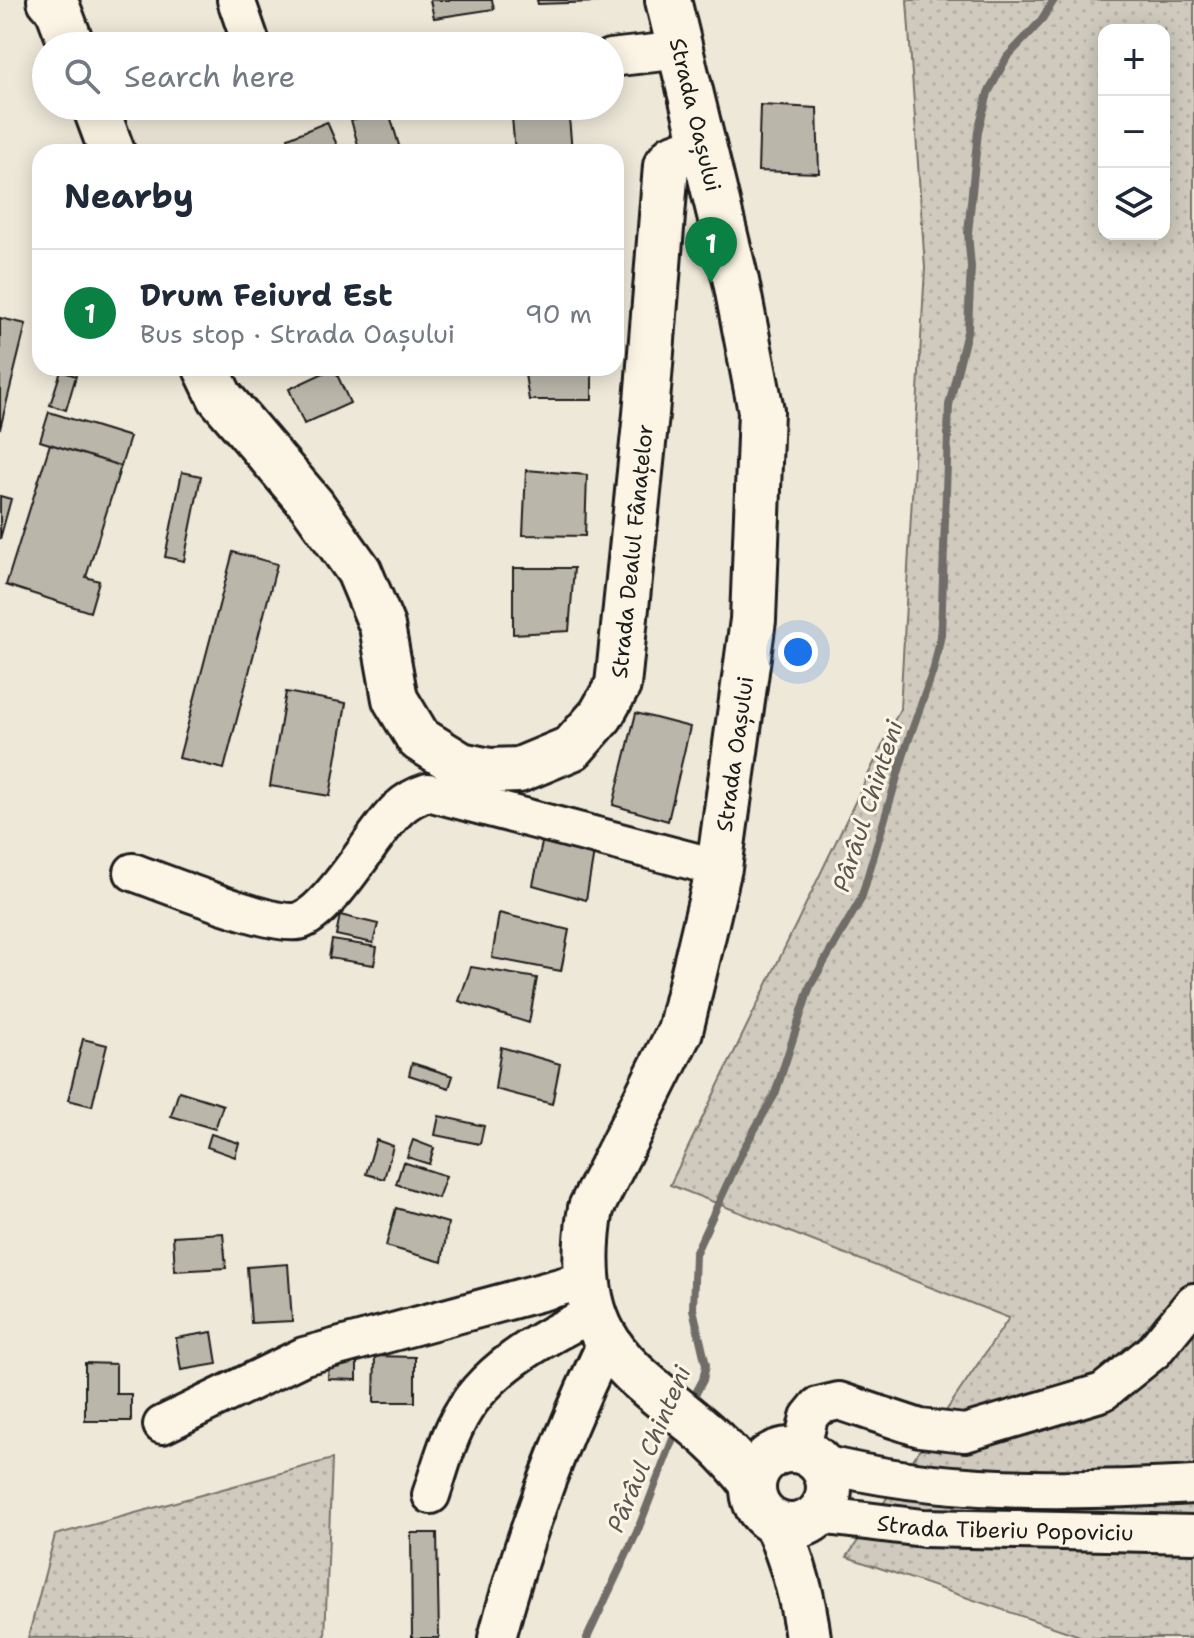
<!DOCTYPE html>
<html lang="en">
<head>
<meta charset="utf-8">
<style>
	body { margin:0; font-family:"Shantell Sans",sans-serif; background:#f6f6f7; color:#1f2937 }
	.controls { position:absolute; right:24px; top:24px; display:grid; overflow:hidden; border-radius:16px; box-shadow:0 4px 20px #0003 }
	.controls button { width:72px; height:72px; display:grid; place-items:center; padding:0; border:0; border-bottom:2px solid #e0e1e3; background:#fff; color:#1f2937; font:40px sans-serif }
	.you { position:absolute; left:798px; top:652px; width:28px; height:28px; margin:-20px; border:6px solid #fff; border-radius:50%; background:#1a73e8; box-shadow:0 0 0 12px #1a73e833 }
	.badge { display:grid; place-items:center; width:52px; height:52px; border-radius:50%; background:#0b8043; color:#fff; font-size:26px; font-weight:700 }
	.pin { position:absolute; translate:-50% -66px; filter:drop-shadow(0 2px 4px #0008) }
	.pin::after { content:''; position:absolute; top:42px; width:28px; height:24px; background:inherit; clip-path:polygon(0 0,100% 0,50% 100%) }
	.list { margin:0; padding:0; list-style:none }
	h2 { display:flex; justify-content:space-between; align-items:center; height:104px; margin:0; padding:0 32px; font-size:34px }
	h2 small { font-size:26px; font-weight:400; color:#747a83 }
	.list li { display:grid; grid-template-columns:52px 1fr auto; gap:24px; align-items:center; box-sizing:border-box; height:128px; padding:0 32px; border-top:2px solid #e0e1e3 }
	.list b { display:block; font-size:30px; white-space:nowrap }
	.list p { margin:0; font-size:26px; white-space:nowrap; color:#747a83 }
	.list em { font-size:26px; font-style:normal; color:#747a83 }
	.icon { flex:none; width:44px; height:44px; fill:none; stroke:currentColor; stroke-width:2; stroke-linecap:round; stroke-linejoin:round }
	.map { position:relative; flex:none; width:1194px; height:1638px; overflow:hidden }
	.search { position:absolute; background:#fff; box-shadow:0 4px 20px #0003; left:32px; top:32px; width:592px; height:88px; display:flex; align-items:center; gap:20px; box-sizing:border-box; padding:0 28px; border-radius:44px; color:#747a83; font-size:30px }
	.panel { position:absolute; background:#fff; box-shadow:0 4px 20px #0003; left:32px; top:144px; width:592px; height:232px; border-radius:24px }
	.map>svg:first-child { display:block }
	.grass { fill:url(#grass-dots); stroke:#76736c; stroke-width:2; fill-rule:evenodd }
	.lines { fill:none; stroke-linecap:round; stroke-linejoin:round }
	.stream { stroke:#6f6c67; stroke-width:8 }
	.building { fill:#bab6aa; stroke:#1c1c1c; stroke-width:2 }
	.minor-casing { stroke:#1c1c1c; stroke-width:42 }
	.major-casing { stroke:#1c1c1c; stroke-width:50 }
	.minor { stroke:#fcf5e5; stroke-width:36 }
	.major { stroke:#fcf5e5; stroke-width:44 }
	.labels { text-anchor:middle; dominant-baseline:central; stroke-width:6; stroke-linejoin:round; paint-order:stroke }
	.street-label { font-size:22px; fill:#1c1c1c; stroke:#fcf5e5 }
	.water-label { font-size:24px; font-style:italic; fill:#5b5854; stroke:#fcf5e5 }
</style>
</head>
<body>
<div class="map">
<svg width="1194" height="1638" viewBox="0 0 1194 1638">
	<defs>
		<pattern id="grass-dots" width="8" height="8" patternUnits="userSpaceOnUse" patternTransform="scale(2)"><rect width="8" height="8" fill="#cfcabd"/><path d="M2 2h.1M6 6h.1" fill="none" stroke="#b1ada2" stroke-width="1.8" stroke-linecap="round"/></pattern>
	</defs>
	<rect width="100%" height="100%" fill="#eee8d9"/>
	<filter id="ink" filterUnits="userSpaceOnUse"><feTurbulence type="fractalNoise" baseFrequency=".0125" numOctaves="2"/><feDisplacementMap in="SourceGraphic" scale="16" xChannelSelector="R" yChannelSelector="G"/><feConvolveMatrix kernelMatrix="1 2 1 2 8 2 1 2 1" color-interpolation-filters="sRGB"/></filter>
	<g filter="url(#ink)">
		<path class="grass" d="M907,0h287v1638h-108l-239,-81 162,-239 -339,-133 230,-476 25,-441zM1104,30h60v204h-60z
			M332,1459l-7,179h-297l27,-103z"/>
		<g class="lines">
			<path class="stream" d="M690,1404l13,-24 3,-15 -13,-56 2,-55 49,-106 31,-54 35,-108 51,-87 44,-149 29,-82 7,-33 8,-230 19,-77 3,-61 -3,-34 10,-102 10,-38 19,-36 33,-35 14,-22
				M587,1638l50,-106 41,-106"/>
		</g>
		<path class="building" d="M430,0h62l2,9 -60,9z
			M537,0h62v2l-61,2z
			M760,105l57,3 2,65 -61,-2z
			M511,106h57l4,46h-57z
			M388,109l13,43h-41l-9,-32z
			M327,122l13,30h-46l-6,-14z
			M269,144l3,8h-31z
			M0,318l26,6 -26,105z
			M334,368l16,35 -46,21 -15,-35z
			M524,368h68v32h-63z
			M61,371l15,5 -10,34 -16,-5z
			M49,412l81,25 -9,29 -81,-25z
			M50,444l71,22 -35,111 13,4 -9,31 -84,-27z
			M526,470l61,5 -2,61 -62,-1z
			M182,472l19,4 -17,85 -19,-4z
			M0,496l11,3 -11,40z
			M233,552l44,12 -53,205 -45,-11z
			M513,568h61l-5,63 -56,3z
			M286,692l60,11 -16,93 -60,-10z
			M636,713l54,14 -22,94 -55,-16z
			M543,838l51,14 -8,48 -53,-15z
			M499,913l70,17 -8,41 -69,-13z
			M340,915l38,9 -5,19 -37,-8z
			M332,940l45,7 -3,18 -45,-7z
			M471,967l66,11 -8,45 -70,-22z
			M83,1039l24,6 -15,61 -24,-6z
			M501,1047l59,17 -8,40 -57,-15z
			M412,1063l41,13 -4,12 -40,-13z
			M179,1091l44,14 -8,24 -44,-13z
			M439,1116l45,10 -4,18 -45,-9z
			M211,1134l28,9 -4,14 -28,-10z
			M376,1140l17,6 -9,33 -18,-5z
			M413,1140l21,8 -5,16 -22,-7z
			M403,1162l43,14 -8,22 -42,-14z
			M396,1208l52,15 -6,39 -56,-16z
			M223,1233l3,35 -51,3 -2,-35z
			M288,1264l4,57 -41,2 -4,-56z
			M212,1332l5,32 -36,6 -5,-32z
			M375,1356l40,1v45h-41z
			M329,1361l28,2v17l-29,-1z
			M85,1363l31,1v30h15v27h-46z
			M411,1533h26l2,105h-27z"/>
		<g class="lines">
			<defs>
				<g id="minor">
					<path d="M236,0l16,46"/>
					<path d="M610,58l72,-8"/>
					<path d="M133,872c29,10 145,58 169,48 23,-10 54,-56 69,-77 18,-24 28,-42 57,-51l291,76"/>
					<path d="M162,1425l142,-69 282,-76"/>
					<path d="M801,1452l8,-35 9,-11 21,-5 81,27 45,5 138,-41 51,-41 40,-49"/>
					<path d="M819,1463c121,31 251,29 375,22"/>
					<path d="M431,1495c8,-23 14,-48 25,-70 25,-54 86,-87 136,-111"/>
					<path id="s1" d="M818,1515l105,13 271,6"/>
					<path d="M497,1638c27,-104 63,-200 110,-297"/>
				</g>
				<g id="major">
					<path d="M50,0l8,9 14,37"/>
					<path id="s2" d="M668,0l68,281 25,130 -8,209 -34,248 -39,163 -89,177c-29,172 81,168 162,276"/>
					<path d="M95,106l17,46"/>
					<path id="s3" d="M206,368l14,29 92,108 47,66 23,55 13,73 24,40 42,26 28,6 30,-1 53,-22 29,-33 17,-30 28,-271 20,-248 7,-9 30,-11"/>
					<circle cx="791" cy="1488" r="38"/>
					<path d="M776,1523c17,38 27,74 32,115"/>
				</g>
			</defs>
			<use href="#minor" class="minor-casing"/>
			<use href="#major" class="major-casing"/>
			<use href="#minor" class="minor"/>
			<use href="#major" class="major"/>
		</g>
	</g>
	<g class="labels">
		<g class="street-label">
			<text stroke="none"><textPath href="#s2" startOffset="118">Strada Oașului</textPath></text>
			<text stroke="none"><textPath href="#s3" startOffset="814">Strada Dealul Fânațelor</textPath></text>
			<text transform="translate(735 754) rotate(-82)">Strada Oașului</text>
			<text stroke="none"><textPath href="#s1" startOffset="188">Strada Tiberiu Popoviciu</textPath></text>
		</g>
		<g class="water-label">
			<text transform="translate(868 806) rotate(-72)">Pârâul Chinteni</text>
			<text transform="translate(649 1449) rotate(-67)">Pârâul Chinteni</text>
		</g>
	</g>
</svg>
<div class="controls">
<button>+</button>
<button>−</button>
<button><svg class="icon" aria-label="layers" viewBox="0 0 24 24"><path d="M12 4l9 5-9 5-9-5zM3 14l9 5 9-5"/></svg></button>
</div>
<div class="you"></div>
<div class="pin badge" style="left:711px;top:283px">1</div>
<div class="search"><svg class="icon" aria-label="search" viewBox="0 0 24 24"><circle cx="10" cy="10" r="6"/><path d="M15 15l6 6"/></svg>Search here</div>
<section class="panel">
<h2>Nearby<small></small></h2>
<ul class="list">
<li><span class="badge">1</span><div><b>Drum Feiurd Est</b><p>Bus stop · Strada Oașului</p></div><em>90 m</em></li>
</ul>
</section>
</div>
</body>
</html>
